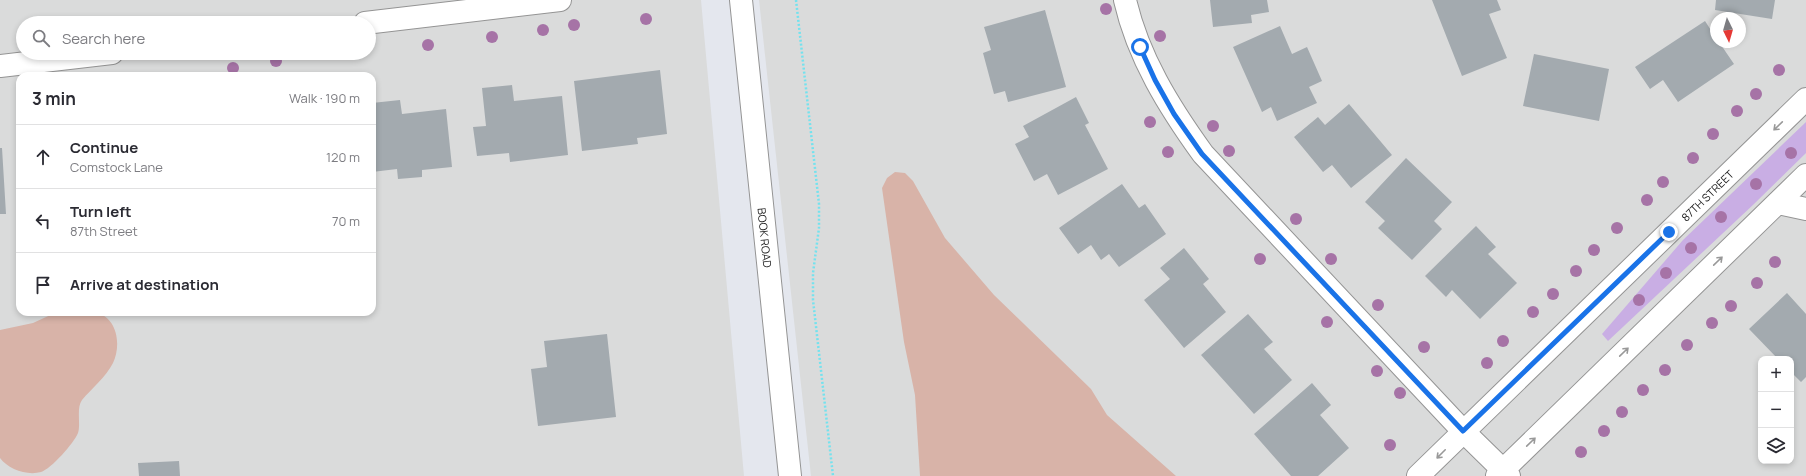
<!DOCTYPE html>
<html lang="en">
<head>
<meta charset="utf-8">
<style>
	body { margin:0; font-family:Manrope,sans-serif; background:#f2f2f3; color:#2b2b33 }
	.controls { position:absolute; right:12px; bottom:12px; display:grid; overflow:hidden; border-radius:8px; box-shadow:0 2px 6px #0003 }
	.controls button { width:36px; height:36px; display:grid; place-items:center; padding:0; border:0; border-bottom:1px solid #e1e1e2; background:#fff; color:#2b2b33; font:20px sans-serif }
	.compass { position:absolute; left:1710px; top:12px; width:36px; height:36px; border-radius:50%; background:#fff; box-shadow:0 2px 6px #0003; rotate:175deg }
	.stop { position:absolute; width:12px; height:12px; margin:-9px; border:3px solid #1a73e8; border-radius:50%; background:#fff }
	.stop.end { background:#1a73e8; border-color:#fff; box-shadow:0 1px 4px #0008 }
	.list { margin:0; padding:0; list-style:none }
	h2 { display:flex; justify-content:space-between; align-items:center; height:52px; margin:0; padding:0 16px; font-size:17px }
	h2 small { font-size:13px; font-weight:400; color:#7c7c81 }
	.list li { display:grid; grid-template-columns:26px 1fr auto; gap:12px; align-items:center; box-sizing:border-box; height:64px; padding:0 16px; border-top:1px solid #e1e1e2 }
	.list b { display:block; font-size:15px; white-space:nowrap }
	.list p { margin:0; font-size:13px; white-space:nowrap; color:#7c7c81 }
	.list em { font-size:13px; font-style:normal; color:#7c7c81 }
	.icon { flex:none; width:22px; height:22px; fill:none; stroke:currentColor; stroke-width:2; stroke-linecap:round; stroke-linejoin:round }
	.map { position:relative; flex:none; width:1806px; height:476px; overflow:hidden }
	.search { position:absolute; background:#fff; box-shadow:0 2px 6px #0003; left:16px; top:16px; width:360px; height:44px; display:flex; align-items:center; gap:10px; box-sizing:border-box; padding:0 14px; border-radius:22px; color:#7c7c81; font-size:15px }
	.panel { position:absolute; background:#fff; box-shadow:0 2px 6px #0003; left:16px; top:72px; width:360px; height:244px; border-radius:12px }
	.map>svg:first-child { display:block }
	.residential { fill:#dadbdb; fill-rule:evenodd }
	.grass { fill:#c9aee4 }
	.water { fill:#d8b3a8 }
	.building { fill:#a3aaaf }
	.lines { fill:none; stroke-linecap:round; stroke-linejoin:round }
	.minor-casing { stroke:#949494; stroke-width:24 }
	.path { stroke:#74e2ee; stroke-width:2.5; stroke-dasharray:2 2; stroke-linecap:butt }
	.minor { stroke:#fff; stroke-width:22 }
	.tree { fill:#a673a6 }
	.oneway { stroke:#999 }
	.route { stroke:#1a73e8; stroke-width:5 }
	.labels { text-anchor:middle; dominant-baseline:central; stroke-width:3; stroke-linejoin:round; paint-order:stroke }
	.street-label { font-size:11px; fill:#1d1d1d; stroke:#fff }
</style>
</head>
<body>
<div class="map">
<svg width="1806" height="476" viewBox="0 0 1806 476">
	<rect width="100%" height="100%" fill="#e4e7ee"/>
	<path class="residential" d="M0,0h701l43,476h-744zM23,23h346v30h-346zM20,76h352v236h-352z
		M759,0h1047v476h-995zM1716,18h24v24h-24zM1761,359h30v102h-30z"/>
	<path class="grass" d="M1806,122v31l-52,51 -146,137 -6,-7 81,-94z"/>
	<path class="water" d="M895,172l10,1 8,8 32,57 49,57 97,94 16,26 69,61h-256l-5,-81 -11,-53 -22,-154 5,-10z
		M57,312c11,0 24,-1 36,0 24,3 29,32 20,51 -7,14 -21,25 -31,37 -6,8 -1,24 -4,33 -4,10 -27,36 -37,39 -14,4 -33,-3 -41,-14v-128l33,-7z"/>
	<path class="building" d="M1210,0h57l2,12 -18,3 1,8 -39,4z
		M1432,0h65l4,10 -12,4 18,44 -45,18z
		M1716,0h59l-3,19 -57,-9z
		M1045,10l21,77 -58,15 -3,-11 -11,3 -11,-41 8,-3 -7,-23z
		M1705,21l11,17v4h3l15,22 -56,38 -15,-22 -13,9 -15,-22z
		M1280,26l12,28 15,-7 15,34 -13,6 8,16 -40,18 -6,-14 -9,5 -29,-65z
		M1534,54l75,15 -10,52 -76,-15z
		M660,70l7,64 -30,4 1,6 -56,7 -8,-70z
		M512,85l2,16 48,-5 6,59 -58,7 -1,-9 -32,3 -4,-29 13,-1 -4,-38z
		M1076,97l13,26 -4,2 23,44 -50,26 -11,-21 -13,7 -19,-37 14,-7 -6,-11z
		M400,100l2,14 44,-5 6,58 -30,3v7l-24,2 -1,-10 -25,3v-69z
		M1349,104l43,51 -41,33 -19,-23 -9,7 -29,-35 24,-20 7,8z
		M0,148h2l4,66h-6z
		M1406,158l46,44 -18,19 8,8 -30,31 -34,-32 7,-7 -20,-19z
		M1122,184l17,24 6,-4 21,30 -47,33 -10,-13 -8,6 -10,-15 -13,9 -19,-26z
		M1476,226l20,21 -8,7 29,29 -37,36 -28,-29 -6,7 -21,-21z
		M1184,248l25,31 -6,5 23,28 -42,36 -40,-48 26,-21 -10,-11z
		M1787,293l19,21v63l-5,5 -10,-10v-13h-13l-29,-30z
		M1248,314l25,28 -9,7 28,31 -38,34 -53,-59z
		M607,334l9,83 -78,9 -7,-57 16,-2 -3,-26z
		M1312,383l19,22 -11,10 29,33 -31,28h-27l-37,-42z
		M179,461l1,15h-41l-1,-13z"/>
	<g class="lines">
		<defs>
			<g id="minor">
				<path id="s1" d="M741,0l49,476"/>
				<path d="M1125,0c13,57 44,107 78,154l260,277 46,45"/>
				<path d="M365,23l195,-23"/>
				<path d="M0,66l112,-13"/>
				<path d="M1778,203l28,6"/>
				<path id="s2" d="M1418,476l388,-377"/>
				<path d="M1497,476l309,-301"/>
			</g>
		</defs>
		<use href="#minor" class="minor-casing"/>
		<path class="path" d="M796,0l23,204v24l-6,45v27l20,176"/>
		<use href="#minor" class="minor"/>
	</g>
	<g class="tree">
		<circle cx="1106" cy="9" r="6"/>
		<circle cx="646" cy="19" r="6"/>
		<circle cx="574" cy="25" r="6"/>
		<circle cx="543" cy="30" r="6"/>
		<circle cx="1160" cy="36" r="6"/>
		<circle cx="492" cy="37" r="6"/>
		<circle cx="428" cy="45" r="6"/>
		<circle cx="276" cy="61" r="6"/>
		<circle cx="233" cy="68" r="6"/>
		<circle cx="1779" cy="70" r="6"/>
		<circle cx="1756" cy="94" r="6"/>
		<circle cx="1737" cy="111" r="6"/>
		<circle cx="1150" cy="122" r="6"/>
		<circle cx="1213" cy="126" r="6"/>
		<circle cx="1713" cy="134" r="6"/>
		<circle cx="1229" cy="151" r="6"/>
		<circle cx="1168" cy="152" r="6"/>
		<circle cx="1791" cy="153" r="6"/>
		<circle cx="1693" cy="158" r="6"/>
		<circle cx="1663" cy="182" r="6"/>
		<circle cx="1756" cy="184" r="6"/>
		<circle cx="1647" cy="200" r="6"/>
		<circle cx="1721" cy="217" r="6"/>
		<circle cx="1296" cy="219" r="6"/>
		<circle cx="1617" cy="228" r="6"/>
		<circle cx="1691" cy="248" r="6"/>
		<circle cx="1594" cy="250" r="6"/>
		<circle cx="1260" cy="259" r="6"/>
		<circle cx="1331" cy="259" r="6"/>
		<circle cx="1775" cy="262" r="6"/>
		<circle cx="1576" cy="271" r="6"/>
		<circle cx="1666" cy="273" r="6"/>
		<circle cx="1757" cy="283" r="6"/>
		<circle cx="1553" cy="294" r="6"/>
		<circle cx="1639" cy="300" r="6"/>
		<circle cx="1378" cy="305" r="6"/>
		<circle cx="1731" cy="306" r="6"/>
		<circle cx="1533" cy="312" r="6"/>
		<circle cx="1327" cy="322" r="6"/>
		<circle cx="1712" cy="323" r="6"/>
		<circle cx="1503" cy="341" r="6"/>
		<circle cx="1687" cy="345" r="6"/>
		<circle cx="1424" cy="347" r="6"/>
		<circle cx="1487" cy="363" r="6"/>
		<circle cx="1665" cy="370" r="6"/>
		<circle cx="1377" cy="371" r="6"/>
		<circle cx="1643" cy="390" r="6"/>
		<circle cx="1400" cy="393" r="6"/>
		<circle cx="1622" cy="412" r="6"/>
		<circle cx="1604" cy="431" r="6"/>
		<circle cx="1390" cy="445" r="6"/>
		<circle cx="1581" cy="452" r="6"/>
	</g>
	<defs><path id="oneway-shaft" d="M-6 0H5M1.5-3L5.5 0L1.5 3" fill="none" stroke-width="1.6" stroke-linecap="round" stroke-linejoin="round"/></defs>
	<g class="oneway">
		<use href="#oneway-shaft" transform="translate(1778 126) rotate(136)"/>
		<use href="#oneway-shaft" transform="translate(1718 261) rotate(-44)"/>
		<use href="#oneway-shaft" transform="translate(1624 352) rotate(-44)"/>
		<use href="#oneway-shaft" transform="translate(1531 442) rotate(-44)"/>
		<use href="#oneway-shaft" transform="translate(1441 454) rotate(135)"/>
	</g>
	<g class="lines">
		<path class="route" d="M1140,47l15,33 19,34 28,40 261,277 206,-199"/>
	</g>
	<g class="labels">
		<g class="street-label">
			<text stroke="none"><textPath href="#s2" startOffset="403">87TH STREET</textPath></text>
			<text stroke="none"><textPath href="#s1" startOffset="239">BOOK ROAD</textPath></text>
		</g>
	</g>
</svg>
<div class="controls">
<button>+</button>
<button>−</button>
<button><svg class="icon" aria-label="layers" viewBox="0 0 24 24"><path d="M12 4l9 5-9 5-9-5zM3 14l9 5 9-5"/></svg></button>
</div>
<svg class="compass" viewBox="-18 -18 36 36"><path d="M0-13l5 13h-10z" fill="#e53935"/><path d="M0 13l5-13h-10z" fill="#7c7c81"/></svg>
<div class="stop" style="left:1140px;top:47px"></div>
<div class="stop end" style="left:1669px;top:232px"></div>
<div class="search"><svg class="icon" aria-label="search" viewBox="0 0 24 24"><circle cx="10" cy="10" r="6"/><path d="M15 15l6 6"/></svg>Search here</div>
<section class="panel">
<h2>3 min<small>Walk · 190 m</small></h2>
<ul class="list">
<li><svg class="icon" aria-label="ahead" viewBox="0 0 24 24"><path d="M12 20V5M6 11l6-6 6 6"/></svg><div><b>Continue</b><p>Comstock Lane</p></div><em>120 m</em></li>
<li><svg class="icon" aria-label="left" viewBox="0 0 24 24"><path d="M17 20v-9H6M10 6l-5 5 5 5"/></svg><div><b>Turn left</b><p>87th Street</p></div><em>70 m</em></li>
<li><svg class="icon" aria-label="arrive" viewBox="0 0 24 24"><path d="M6 21V4h12l-3 4 3 4H6"/></svg><div><b>Arrive at destination</b></div></li>
</ul>
</section>
</div>
</body>
</html>
